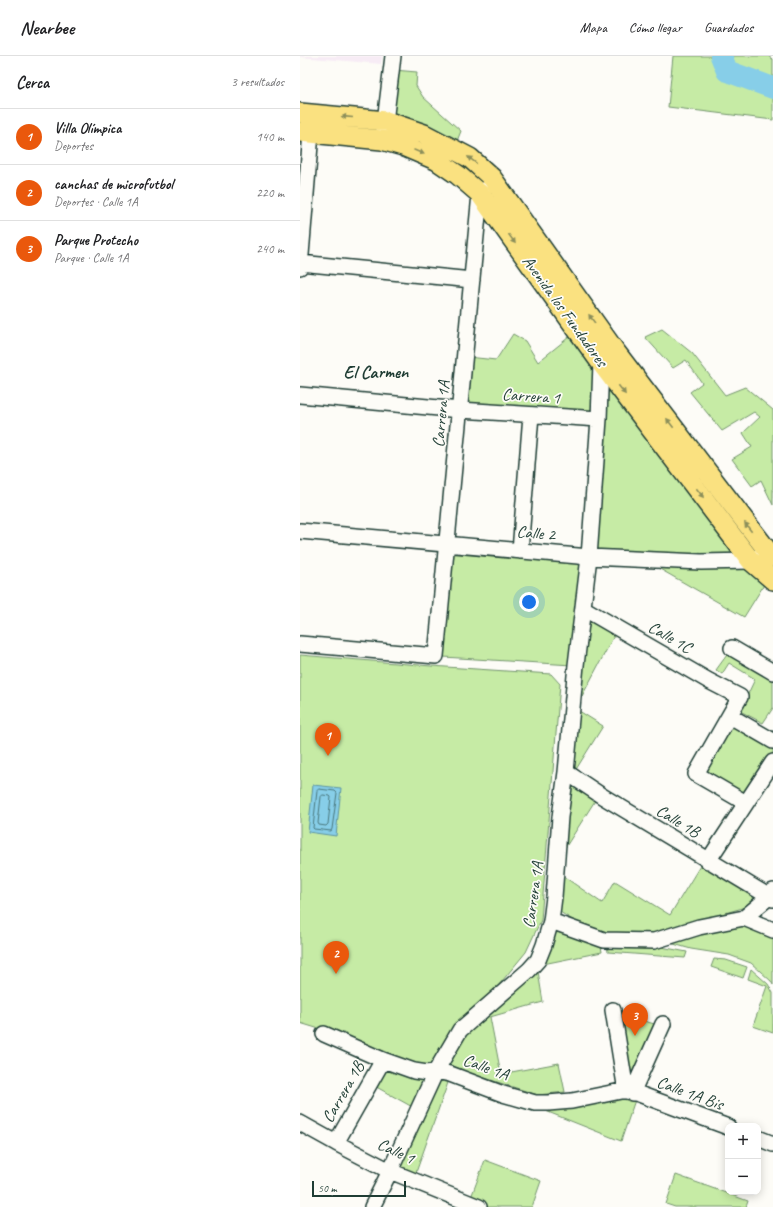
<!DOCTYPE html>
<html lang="es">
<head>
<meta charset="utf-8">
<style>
	body { margin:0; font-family:Caveat,sans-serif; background:#f2f2f2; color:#202124 }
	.controls { position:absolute; right:12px; bottom:12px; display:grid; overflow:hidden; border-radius:8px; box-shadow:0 2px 10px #0003 }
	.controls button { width:36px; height:36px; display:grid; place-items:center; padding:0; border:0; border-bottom:1px solid #e0e0e0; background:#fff; color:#202124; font:20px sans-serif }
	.scale { position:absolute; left:12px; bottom:10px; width:94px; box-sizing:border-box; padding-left:4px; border:2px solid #1f3d34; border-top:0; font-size:11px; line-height:14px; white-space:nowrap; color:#1f3d34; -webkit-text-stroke:3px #fdfcf7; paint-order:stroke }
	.you { position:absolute; left:229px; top:546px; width:14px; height:14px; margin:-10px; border:3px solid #fff; border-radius:50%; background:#1a73e8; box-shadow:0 0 0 6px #1a73e833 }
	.badge { display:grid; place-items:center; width:26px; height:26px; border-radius:50%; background:#ea580c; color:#fff; font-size:13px; font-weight:700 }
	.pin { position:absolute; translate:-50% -33px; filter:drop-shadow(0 1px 2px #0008) }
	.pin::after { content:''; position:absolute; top:21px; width:14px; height:12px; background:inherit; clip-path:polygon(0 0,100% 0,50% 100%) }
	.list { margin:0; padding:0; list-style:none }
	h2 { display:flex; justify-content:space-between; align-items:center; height:52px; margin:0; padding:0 16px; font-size:17px }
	h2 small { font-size:13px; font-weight:400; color:#757577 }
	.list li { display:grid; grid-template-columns:26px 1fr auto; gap:12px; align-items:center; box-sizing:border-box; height:56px; padding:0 16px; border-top:1px solid #e0e0e0 }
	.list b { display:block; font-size:15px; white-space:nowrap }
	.list p { margin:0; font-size:13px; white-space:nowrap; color:#757577 }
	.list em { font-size:13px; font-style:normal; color:#757577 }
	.map { position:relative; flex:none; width:473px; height:1151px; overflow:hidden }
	header { display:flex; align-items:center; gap:24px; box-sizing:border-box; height:56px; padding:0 20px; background:#fff; border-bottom:1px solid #e0e0e0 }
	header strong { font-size:19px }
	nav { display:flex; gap:22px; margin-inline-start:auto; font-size:14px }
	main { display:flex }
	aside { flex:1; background:#fff }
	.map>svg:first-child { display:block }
	.built { fill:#f7ecf5 }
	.green { fill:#c6eba5; stroke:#72946c }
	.water { fill:#87cee8; stroke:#5d94a0 }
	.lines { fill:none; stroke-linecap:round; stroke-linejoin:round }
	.shore { stroke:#49777c; stroke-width:1 }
	.river { stroke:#87cee8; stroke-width:22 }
	.minor-casing { stroke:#1f3d34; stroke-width:18 }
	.major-casing { stroke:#1f3d34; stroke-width:22 }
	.minor { stroke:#fdfcf7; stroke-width:15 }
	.major { stroke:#fae180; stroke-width:19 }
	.oneway { fill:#8c8f5a }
	.labels { text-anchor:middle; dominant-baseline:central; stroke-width:3.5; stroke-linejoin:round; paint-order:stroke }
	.street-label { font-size:17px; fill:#1f3d34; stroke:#fdfcf7 }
	.neighbourhood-label { font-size:18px; font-weight:bold; fill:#1f3d34; stroke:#fdfcf7 }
</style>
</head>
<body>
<header>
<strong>Nearbee</strong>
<nav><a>Mapa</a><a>Cómo llegar</a><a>Guardados</a></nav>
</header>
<main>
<aside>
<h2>Cerca<small>3 resultados</small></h2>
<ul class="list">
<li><span class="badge">1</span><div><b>Villa Olímpica</b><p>Deportes</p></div><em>140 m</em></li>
<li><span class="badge">2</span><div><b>canchas de microfutbol</b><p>Deportes · Calle 1A</p></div><em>220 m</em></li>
<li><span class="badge">3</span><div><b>Parque Protecho</b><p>Parque · Calle 1A</p></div><em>240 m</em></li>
</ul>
</aside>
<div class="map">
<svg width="473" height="1151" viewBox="0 0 473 1151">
	<rect width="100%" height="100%" fill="#fdfcf7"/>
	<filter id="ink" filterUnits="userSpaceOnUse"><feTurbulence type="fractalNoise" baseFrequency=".025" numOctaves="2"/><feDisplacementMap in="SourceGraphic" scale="8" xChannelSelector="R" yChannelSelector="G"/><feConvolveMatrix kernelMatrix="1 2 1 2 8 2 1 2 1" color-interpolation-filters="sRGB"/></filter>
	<g filter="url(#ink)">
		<path class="built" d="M0,0h82l-1,8 -81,-7z"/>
		<path class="green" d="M373,0h97v2l3,1v61l-105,-13z
			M94,14l23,2 -1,14 7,11 38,34 -6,15 -67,-27z
			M362,273l30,24 33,42 20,-8 28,23v95l-12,-25 -9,6 -20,-27 20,-12 -9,-14 17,-16 -6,-5 -32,19 -32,-39 12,-9 -16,-23 -13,8 -28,-31z
			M274,277l25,31 -4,51 -131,-9 4,-49 28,3 17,-26 12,7 13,21z
			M304,321l133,172 -5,9 -140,-5z
			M153,494l129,11 -10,104 -129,-8z
			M351,508l98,1 18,15 -23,37z
			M286,560l30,16 -35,66z
			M432,592l41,25v35l-10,15 -23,-12 15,-32 -26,-16 -7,11 -6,-4z
			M0,599l131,11 120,8 9,10 -19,236 -15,32 -94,114 -12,4 -94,-39 -26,-8z
			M276,653l27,17 -28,45 -5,-3z
			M433,665l40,25v11l-29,44 -42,-26z
			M269,723l29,17 -33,52z
			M403,805l62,36 -8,5 -18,7 -45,13 -40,14 -43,-2 -32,-10 -19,-12v-13l3,-23 39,27 13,-22 55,34z
			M443,866l30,11v52l-2,-4 -20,-18 -22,-8 -38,-6 -28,-8z
			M253,869l47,16 2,11 -59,12z
			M307,888l49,2 31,6 -2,6 -77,-6z
			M414,903l12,1 21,7 -4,11 -32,-11z
			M237,909l6,37 -53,15 11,57 58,-11 6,29 -27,3 -66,-21 -26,-11 15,-29z
			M451,913l17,15 5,9v40l-20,-7 14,-40 -19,-7z
			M316,957l42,12 -27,66z
			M84,1006l42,13 -10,34 -45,-25z
			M137,1018l13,3 -36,101 -20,-9z
			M336,1041l-15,44 -83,-33z
			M185,1104l56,21 -9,26h-47l-15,-7z
			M376,1119l72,26 -2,6h-71l-9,-3z"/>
		<path class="water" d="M13,729l28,3 -5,48 -28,-4z"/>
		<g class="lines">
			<path class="shore" d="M19,733l16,2 2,2 -5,36 -1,2 -17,-2 -1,-1 4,-37z
				M23,739l7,1 1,1 -3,27 -2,2 -7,-1 -1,-2 3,-26z"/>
			<path class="river" d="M421,0l6,15 46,17"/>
			<defs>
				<path id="minor" d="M84,74l9,-74
					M0,207l172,17
					M0,211l11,-134
					M0,339l160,15 139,9
					M0,475l289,26 112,5 50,-1 6,-4
					M220,495l11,-136
					M283,552l126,73 31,16 -44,77 50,29
					M0,588l136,12 44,-462 3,-4
					M432,592l41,24
					M430,660l43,25
					M266,716l36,24 171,103
					M408,805l65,-99
					M444,862l29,12
					M251,865l53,19 50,1 45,-14 45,-9 25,-21 4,-6
					M313,954l13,81
					M24,978l59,26 31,11 13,2 9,-2 14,3 53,20 32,9h13l24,-2 49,-10h5l13,3 89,33
					M332,1037l31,-69
					M0,1067l36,20 54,28 89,36
					M458,1082l15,6
					M36,1087l47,-83
					M72,1151l18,-36 46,-100 24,-41 69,-60 9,-10 6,-15 7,-24 3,-24 6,-80 6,-45 10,-107 13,-108 10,-138 2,-56"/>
				<path id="major" d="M0,57l86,8 38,13 46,24 22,20 123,173 152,199 6,7
					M0,76l82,8 21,6 33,14 22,15 22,19 121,169 150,198 22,19"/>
			</defs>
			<use href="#minor" class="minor-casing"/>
			<use href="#major" class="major-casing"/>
			<use href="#minor" class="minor"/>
			<use href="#major" class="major"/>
		</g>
		<defs><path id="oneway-solid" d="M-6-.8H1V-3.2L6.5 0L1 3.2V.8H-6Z"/></defs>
		<g class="oneway">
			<use href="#oneway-solid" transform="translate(47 61) rotate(-175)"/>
			<use href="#oneway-solid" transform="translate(119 96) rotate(23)"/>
			<use href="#oneway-solid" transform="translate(172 104) rotate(-142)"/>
			<use href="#oneway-solid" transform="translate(212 183) rotate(54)"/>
			<use href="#oneway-solid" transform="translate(292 263) rotate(-125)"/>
			<use href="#oneway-solid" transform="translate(322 334) rotate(53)"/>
			<use href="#oneway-solid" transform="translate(370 367) rotate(-127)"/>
			<use href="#oneway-solid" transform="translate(400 437) rotate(53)"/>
			<use href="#oneway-solid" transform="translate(448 471) rotate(-127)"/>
		</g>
	</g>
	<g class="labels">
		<g class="street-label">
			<text transform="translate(265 255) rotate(54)">Avenida los Fundadores</text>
			<text transform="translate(231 340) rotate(4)">Carrera 1</text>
			<text transform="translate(141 358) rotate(-85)">Carrera 1A</text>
			<text transform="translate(236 477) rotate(5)">Calle 2</text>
			<text transform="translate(370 581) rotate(30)">Calle 1C</text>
			<text transform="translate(378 765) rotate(31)">Calle 1B</text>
			<text transform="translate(233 839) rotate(-82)">Carrera 1A</text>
			<text transform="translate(186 1011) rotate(20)">Calle 1A</text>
			<text transform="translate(43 1036) rotate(-60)">Carrera 1B</text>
			<text transform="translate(390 1037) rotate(20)">Calle 1A Bis</text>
			<text transform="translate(96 1095) rotate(25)">Calle 1</text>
		</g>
		<g class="neighbourhood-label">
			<text x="76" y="316">El Carmen</text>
		</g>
	</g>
</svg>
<div class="controls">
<button>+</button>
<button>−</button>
</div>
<div class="scale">50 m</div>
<div class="you"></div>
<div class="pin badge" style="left:28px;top:700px">1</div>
<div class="pin badge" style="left:36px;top:918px">2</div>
<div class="pin badge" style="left:335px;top:980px">3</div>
</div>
</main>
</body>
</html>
